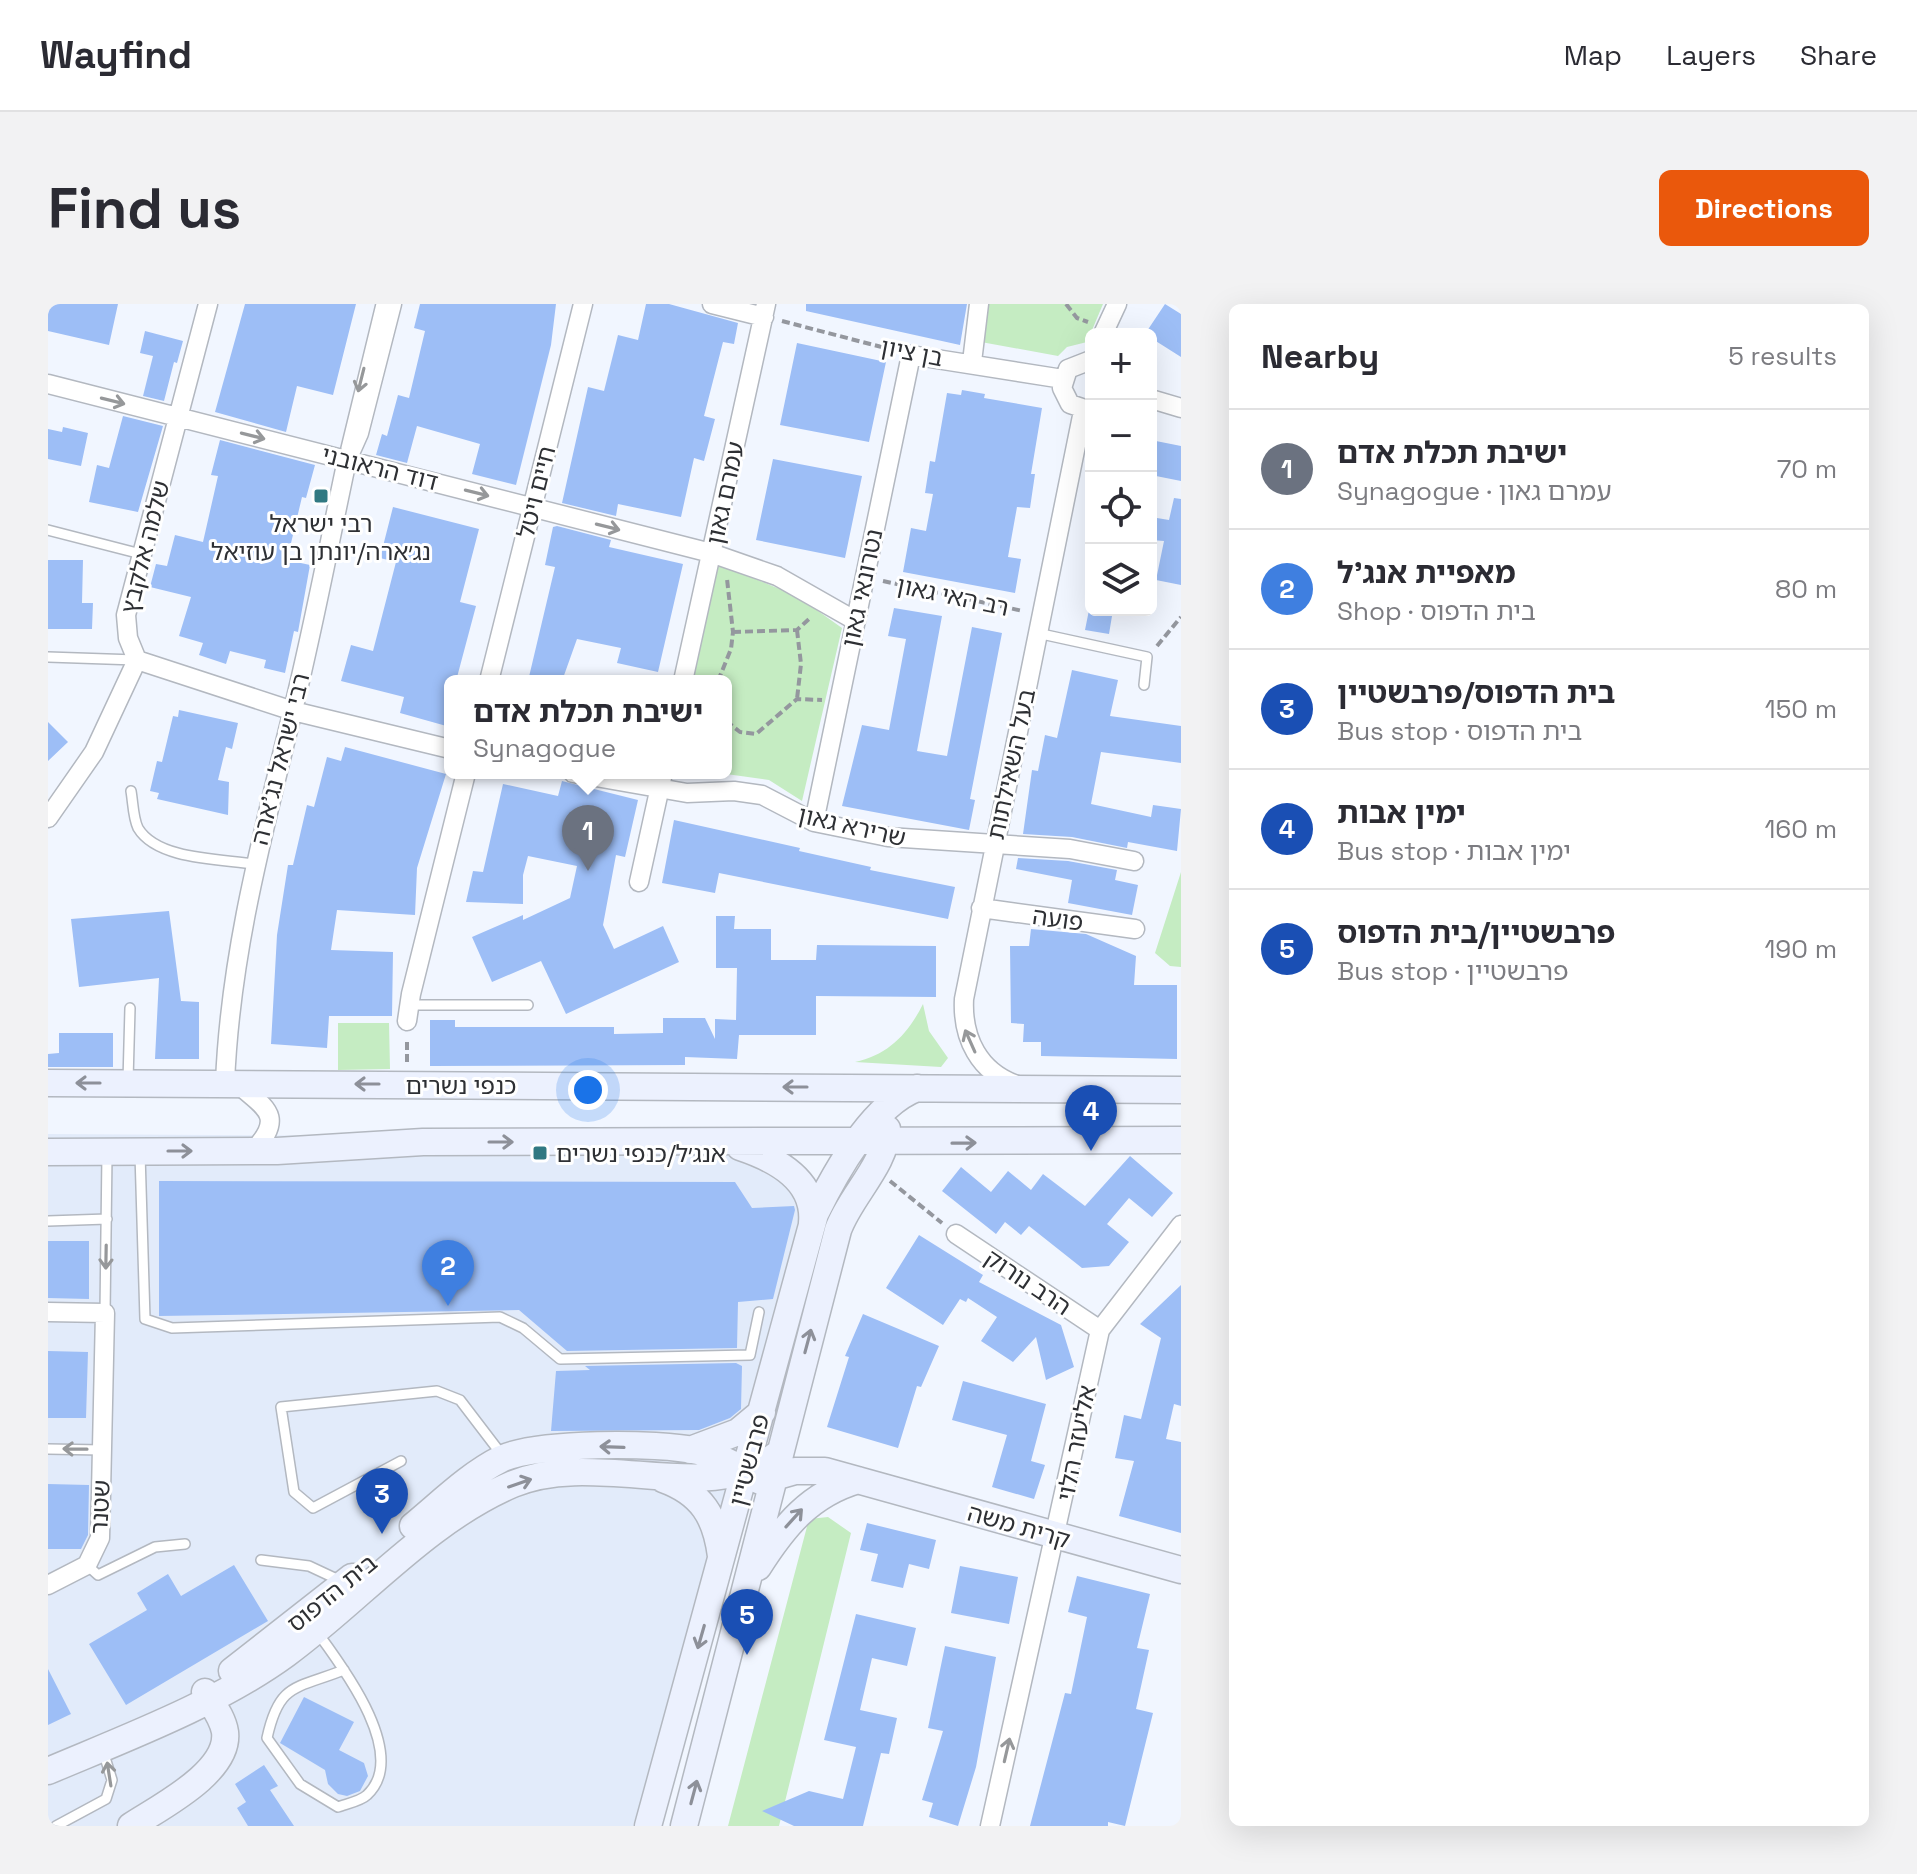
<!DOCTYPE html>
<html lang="en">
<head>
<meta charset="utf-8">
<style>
	body { margin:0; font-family:"Space Grotesk","Noto Sans Hebrew",sans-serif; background:#f2f2f3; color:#2b2b33 }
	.controls { position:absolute; right:24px; top:24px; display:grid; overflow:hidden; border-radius:12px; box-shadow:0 8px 32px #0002 }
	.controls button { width:72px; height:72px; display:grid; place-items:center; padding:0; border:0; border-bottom:2px solid #e1e1e2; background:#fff; color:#2b2b33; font:40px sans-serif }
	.you { position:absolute; left:540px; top:786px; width:28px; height:28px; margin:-20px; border:6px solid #fff; border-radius:50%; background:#1a73e8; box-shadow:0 0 0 12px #1a73e833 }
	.badge { display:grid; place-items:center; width:52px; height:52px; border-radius:50%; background:#ea580c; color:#fff; font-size:26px; font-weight:700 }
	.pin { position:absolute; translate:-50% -66px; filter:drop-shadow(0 2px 4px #0008) }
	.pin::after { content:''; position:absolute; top:42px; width:28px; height:24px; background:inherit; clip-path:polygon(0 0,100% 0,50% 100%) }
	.popup { position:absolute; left:396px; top:371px; width:288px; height:104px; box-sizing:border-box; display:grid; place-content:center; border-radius:12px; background:#fff; filter:drop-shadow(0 2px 6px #0005); font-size:26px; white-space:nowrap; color:#7c7c81 }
	.popup b { font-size:30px; color:#2b2b33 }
	.popup::after { content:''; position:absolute; left:50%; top:100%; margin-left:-16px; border:16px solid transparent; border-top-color:#fff }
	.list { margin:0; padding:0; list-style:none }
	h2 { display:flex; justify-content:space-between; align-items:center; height:104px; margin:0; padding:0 32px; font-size:34px }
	h2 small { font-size:26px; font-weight:400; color:#7c7c81 }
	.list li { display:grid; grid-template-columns:52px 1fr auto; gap:24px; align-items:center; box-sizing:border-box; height:120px; padding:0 32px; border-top:2px solid #e1e1e2 }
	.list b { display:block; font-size:30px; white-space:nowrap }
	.list p { margin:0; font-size:26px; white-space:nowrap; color:#7c7c81 }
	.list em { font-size:26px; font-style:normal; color:#7c7c81 }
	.icon { flex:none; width:44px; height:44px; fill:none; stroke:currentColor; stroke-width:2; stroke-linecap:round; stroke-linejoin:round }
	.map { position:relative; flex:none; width:1133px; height:1522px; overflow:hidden; border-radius:12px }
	header { display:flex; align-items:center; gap:48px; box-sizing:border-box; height:112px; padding:0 40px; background:#fff; border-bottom:2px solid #e1e1e2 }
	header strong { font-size:38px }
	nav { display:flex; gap:44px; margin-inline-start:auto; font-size:28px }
	.intro { display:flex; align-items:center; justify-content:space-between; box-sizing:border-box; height:192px; padding:0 48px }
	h1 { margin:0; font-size:56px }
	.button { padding:20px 36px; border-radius:12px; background:#ea580c; color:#fff; font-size:28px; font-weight:700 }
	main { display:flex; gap:48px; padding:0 48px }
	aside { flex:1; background:#fff; border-radius:12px; box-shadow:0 8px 32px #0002 }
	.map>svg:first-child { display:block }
	.built { fill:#e2ebfa }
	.green { fill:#c5ecc2 }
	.building { fill:#9dbef6 }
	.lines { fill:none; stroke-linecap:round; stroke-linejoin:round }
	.lane-casing { stroke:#b3b8c0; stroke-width:12 }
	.street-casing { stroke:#b3b8c0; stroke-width:21 }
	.secondary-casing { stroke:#b3b8c0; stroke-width:29 }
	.path { stroke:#94979e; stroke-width:4; stroke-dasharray:8 4; stroke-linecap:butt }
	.lane { stroke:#fff; stroke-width:9 }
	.street { stroke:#fff; stroke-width:18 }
	.secondary { stroke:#ecf1fe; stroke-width:26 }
	.oneway { stroke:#96989a }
	.oneway2 { stroke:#8d9099 }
	.poi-dot { fill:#317982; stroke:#fff; stroke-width:3 }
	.labels { text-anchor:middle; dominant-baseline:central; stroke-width:6; stroke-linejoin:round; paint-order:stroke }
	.street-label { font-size:24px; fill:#2e3034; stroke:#fff }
	.poi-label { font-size:24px; fill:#2e3034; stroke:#fff }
</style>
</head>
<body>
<header>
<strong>Wayfind</strong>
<nav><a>Map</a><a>Layers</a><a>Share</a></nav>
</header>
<div class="intro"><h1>Find us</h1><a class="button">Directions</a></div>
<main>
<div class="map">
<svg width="1133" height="1522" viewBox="0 0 1133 1522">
	<rect width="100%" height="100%" fill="#f1f6ff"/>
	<path class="built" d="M0,830l656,4 49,10 53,54 -143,533 -30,91h-585z"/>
	<path class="green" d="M940,0h115l-16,38 -20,5 -9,9 -77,-14z
		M668,259l81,33 45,32 -40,173 -33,-21 -50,-7h7v-92h-37z
		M1133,568v95l-11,-1 -15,-13z
		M875,700l6,27 19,27 -7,9 -86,-5c33,-7 53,-28 68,-58z
		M290,719h51l1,46 -52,1z
		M780,1213l23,16 -72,293h-51l81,-307z"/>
	<path class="building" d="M0,0h70l-9,41 -61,-14z
		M197,0h111l-23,91 -36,-9 -11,46 -71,-20z
		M372,0h136l-5,41 -35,140 -44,-11 8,-30 -63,-18 -10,37 -31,-8 6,-21 5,2 11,-41 11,3 16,-67 -11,-3z
		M598,0h23l69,19 -4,21 -11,-2 -19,74 11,3 -11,42 -10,-3 -13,59 -63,-13 -2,12 -54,-13 26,-116 16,4 14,-56 20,5z
		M758,0h161l-7,41 -154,-34z
		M1117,0l16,10v43l-30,-19v-4h-6z
		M97,27l38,10 -6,22 -3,-1 -10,39 -21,-5 10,-40 -13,-3z
		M749,39l89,19 -17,80 -89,-17z
		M914,86l23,4 -1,4 58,10 -11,66h4l-5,34 -13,-1 -9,50 13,2 -6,34 -112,-21 8,-44 15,3 7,-37 -8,-1 5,-32 5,1 12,-69 14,2z
		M75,112l40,10 -25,86 -49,-10 8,-37 12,3z
		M15,123l25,6 -7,33 -33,-7v-30l14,3z
		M172,136l95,25 -9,33 -4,-1 -15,63 23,5 -12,67 -4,-1 -9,42 -21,-5 2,-8 -36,-9 -4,13 -27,-9 4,-12 -24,-7 12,-39 -41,-10 6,-23 11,2 8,-31 28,7 15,-66 -7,-1z
		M1103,136l30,6v35l-30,-6z
		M725,155l89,17 -17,82 -89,-18z
		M1126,194l7,1v86l-25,-5 8,-39 -13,-1v-23l18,3z
		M345,203l86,22 -19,73 16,4 -20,75h-6v46l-50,-14 4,-16 -63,-16 10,-36 22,6 23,-89 -16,-4z
		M509,222l54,14 -2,7 74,17 -25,108 -41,-9 4,-15 -44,-9 -15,42h-34l27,-114 -10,-2 8,-38z
		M0,256h35l-1,43h11l-1,26h-44z
		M846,304l48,8 -25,135 30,5 25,-129 30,6 -32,166 5,1 -6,30 -127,-24 20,-81 27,5 17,-91 -18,-3z
		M1041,306h24l-4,24 -24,-4z
		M1024,366l46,10 -8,36 71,10v37l-80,-11 -10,52 60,13 2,-12 28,4 -4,42 -49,-9 -1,6 -55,-11 -49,-3 9,-64 6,1 7,-36 12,3z
		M131,406l59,13 -6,26 -6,-2 -8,33 11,2 -1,33 -71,-16 2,-6 -9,-2 7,-30 5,1 11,-46 5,1z
		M0,418l20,20 -20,19z
		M297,443l101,27 -29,94 -2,47 -78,-5 -6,40 62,2 -1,64h-63l-2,32 -56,-4 6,-109 11,-70h5l14,-60 7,2 13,-50 14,4z
		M514,477l76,19 -13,57 -9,-2 -13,70 11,24 49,-23 16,36 -113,52 -25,-53 -49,21 -20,-45 51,-22v5l47,-22 7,-32 -49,-10 -5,19v29l-57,-2 7,-31 10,1 20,-88 55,12z
		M626,516l126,28 -1,3 72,16 -1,3 85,17 -7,32 -229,-46 -4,20 -53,-10z
		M970,554l50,3 49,9 -2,10 23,5 -6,30 -64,-12 4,-23 -56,-11z
		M121,607l12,90 18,1v57h-44l4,-81 -80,9 -8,-68z
		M668,612h19l-1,13h37v31h45l1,-15 119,1v51l-120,-1v39h-77l-2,24 -52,-2v8l-255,1v-46h25v7h159v7l49,-1v-15h42l10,21v-20l21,1 1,-52h-21z
		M983,625l55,5 50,22 -2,29h43v74l-136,-3v-14h-18l1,-18 -13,-1 -1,-77h19z
		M11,729h54v34h-65v-13l11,-1z
		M1082,852l43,37 -21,24 -23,-19 -22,26 22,18 -20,24 -27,2 -53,-42 -8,9 -16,-13 -9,12 -54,-43 19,-24 30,25 17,-21 23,19 12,-16 42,32z
		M111,877l576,1 17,26 42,-2 1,4 -22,89 -35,3 -1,46 -170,3 -48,-41 -360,6z
		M871,931l64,40 -4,7 82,43 13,42 -28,13 -10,-43 -23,25 -32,-21 16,-24 -29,-19 -2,4 -6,-3 -17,26 -57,-37z
		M0,937h41v58l-41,-1z
		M1133,981v121l-7,-2 -8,35 15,3v91l-62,-17 15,-55 -19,-3 9,-43 17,4 20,-81 -21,-14z
		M815,1010l76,32 -18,41 -4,-1 -19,62 -71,-21 22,-70 -4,-1z
		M0,1047l40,1 -2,66h-38z
		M688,1059l6,3 -1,43 -11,9 -31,12 -148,1 5,-60 34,-1 -5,-4z
		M915,1077l83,23 -15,57 14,4 -11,34 -42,-12 15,-52 -55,-15z
		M0,1180l41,1 -1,50 -7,14h-33z
		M819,1219l69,17 -7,29 -20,-5 -6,24 -32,-7 7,-27 -18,-4z
		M186,1261l34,56 -142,84 -37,-61 58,-34 -10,-17 31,-19 13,22z
		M912,1262l58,11 -9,47 -58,-11z
		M1029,1272l73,18 -13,54 12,2 -13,59 17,4 -28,113 -17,-4v4h-78l35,-133 6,1 16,-77 -19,-5z
		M808,1310l60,14 -9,38 -35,-8 -12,52 37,8 -8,36 -8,-1 -18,73h-69l-32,-15 47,-20 34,8 13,-52 -32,-7z
		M897,1342l51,11 -20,110 -18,59 -29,-9 4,-14 -11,-3 21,-69 -15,-3z
		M0,1365l23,45 -23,11z
		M256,1393l50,25 -15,28 25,13 4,13 -8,15 -13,5 -9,-2 -10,-10 -3,-14 -45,-27z
		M216,1461l14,21 -8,4 24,36h-46l-11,-18 9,-6 -11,-18z"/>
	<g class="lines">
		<defs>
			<path id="lane" d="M298,144l35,-144
				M0,226l93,24
				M989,329l110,24 -3,28
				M0,353l88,3
				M83,487c2,11 2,27 7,37 19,32 83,31 116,36
				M361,701h119
				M80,777l2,-73
				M92,850l5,165 27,9 328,-11 23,11 37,31 190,-4 9,-43
				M0,917l59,-2
				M57,1009l2,-159
				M0,1145l54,1
				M353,1157l-88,47 -19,-16 -13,-85 156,-16 23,9 42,55
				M213,1256l48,6 32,15
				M39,1261l11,10 57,-28 30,-3
				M269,1328c25,34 93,123 50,163 -6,6 -21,9 -29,12l-38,-23 -33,-46c12,-55 28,-49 77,-68
				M8,1522l50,-27 6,-19 -9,-29"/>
			<path id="street" d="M664,0l52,13
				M1055,30l14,-30
				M1043,56l-23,9 -6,19 8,16 21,7
				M924,58l7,-58
				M0,80l663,169 66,23 79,45
				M1103,95l30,9
				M89,356l-9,-22 -2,-23 82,-311
				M89,356l156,51 153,37
				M441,377l94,-377
				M635,377l83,-377
				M525,469l114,20 47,-2 28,4 52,27 74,15 182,12 64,12
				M0,514l46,-66 43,-92
				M766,518l97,-467 152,24
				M591,578l24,-109
				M933,604l154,21
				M359,717l4,-27 55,-221
				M177,779c5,-127 37,-246 67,-369 21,-84 37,-170 55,-254l12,-27 33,-129
				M190,780c25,23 49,31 15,67
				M969,781c-38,-13 -55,-47 -53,-86l119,-588
				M908,930l144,96
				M0,1008l57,1 -5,225 -13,27 -39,20
				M942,1522l110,-496 81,-105"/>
			<path id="secondary" d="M0,779l1133,7
				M692,843c36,12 76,33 72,76
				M0,848l229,-1 146,-9 758,-2
				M642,1146l48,-18 24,-20
				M615,1175c39,14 53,38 58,77
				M712,1177l35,-10h30l356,99
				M365,1222c28,-23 56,-51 88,-67 36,-17 157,-17 197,-8 17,5 36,12 50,23
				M710,1263c26,-41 52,-73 100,-87
				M184,1367l120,-94
				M0,1467c78,-33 171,-68 238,-117 75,-55 140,-133 227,-170 83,-35 198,23 265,-30
				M83,1522c29,-19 99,-54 94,-94 -2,-14 -13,-28 -20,-40
				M600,1522l167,-612c20,-41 58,-110 102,-126
				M636,1522l154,-596c12,-34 48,-65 49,-101"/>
		</defs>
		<use href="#lane" class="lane-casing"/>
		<use href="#street" class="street-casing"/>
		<use href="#secondary" class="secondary-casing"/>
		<path class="path" d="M1018,0l11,14 11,4
			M734,17l111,29
			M835,277l140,30
			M749,326l4,34 -4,35
			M685,328l64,-2 13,-12
			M1109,342l24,-29
			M670,377l13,-32 2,-17 -6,-53
			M678,417l14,11 16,2 41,-35 25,1
			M359,758v-23
			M842,877l52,42"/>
		<use href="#lane" class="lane"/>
		<use href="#street" class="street"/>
		<use href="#secondary" class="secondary"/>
	</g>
	<defs><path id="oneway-shaft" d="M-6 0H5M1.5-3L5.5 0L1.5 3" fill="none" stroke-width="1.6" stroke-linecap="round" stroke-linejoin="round" transform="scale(2)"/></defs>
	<g class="oneway">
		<use href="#oneway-shaft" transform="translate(313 76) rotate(104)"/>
		<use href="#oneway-shaft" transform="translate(65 97) rotate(14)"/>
		<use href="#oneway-shaft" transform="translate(205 132) rotate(14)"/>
		<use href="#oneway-shaft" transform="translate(429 189) rotate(14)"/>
		<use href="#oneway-shaft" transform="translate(560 223) rotate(14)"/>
		<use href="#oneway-shaft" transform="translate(922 737) rotate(-114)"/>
		<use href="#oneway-shaft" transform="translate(58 953) rotate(91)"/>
		<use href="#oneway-shaft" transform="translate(27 1145) rotate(-179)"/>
		<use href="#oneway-shaft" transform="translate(959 1446) rotate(-77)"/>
		<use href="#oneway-shaft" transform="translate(61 1470) rotate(-99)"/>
	</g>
	<g class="oneway2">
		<use href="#oneway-shaft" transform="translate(40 779) rotate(180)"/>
		<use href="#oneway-shaft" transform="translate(319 780) rotate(-180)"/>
		<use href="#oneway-shaft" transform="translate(747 783) rotate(-180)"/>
		<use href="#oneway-shaft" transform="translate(453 838)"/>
		<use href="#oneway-shaft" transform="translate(916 839) rotate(-1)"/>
		<use href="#oneway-shaft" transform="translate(132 847)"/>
		<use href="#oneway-shaft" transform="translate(760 1037) rotate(-75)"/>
		<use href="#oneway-shaft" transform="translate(564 1143) rotate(-178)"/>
		<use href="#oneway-shaft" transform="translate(472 1179) rotate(-19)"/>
		<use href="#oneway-shaft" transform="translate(746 1214) rotate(-48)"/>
		<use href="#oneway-shaft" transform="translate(653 1333) rotate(106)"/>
		<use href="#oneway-shaft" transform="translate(646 1488) rotate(-75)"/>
	</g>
	<g class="poi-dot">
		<rect x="265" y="184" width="16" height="16" rx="4"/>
		<rect x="484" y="841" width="16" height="16" rx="4"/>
	</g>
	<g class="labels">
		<g class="street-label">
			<text transform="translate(864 48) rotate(11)">בן ציון</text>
			<text transform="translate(332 164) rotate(14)">דוד הראובני</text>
			<text transform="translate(488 188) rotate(-76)">חיים ויטל</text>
			<text transform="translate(677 189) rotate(-78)">עמרם גאון</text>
			<text transform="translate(97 243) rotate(-76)">שלמה אלקבץ</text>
			<text transform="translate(814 284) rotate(-78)">נטרונאי גאון</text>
			<text transform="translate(905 292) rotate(12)">רב האי גאון</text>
			<text transform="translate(232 455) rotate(-76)">רבי ישראל נג'ארה</text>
			<text transform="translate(963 460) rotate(-78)">בעל השאילתות</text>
			<text transform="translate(804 522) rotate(13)">שרירא גאון</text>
			<text transform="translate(1010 615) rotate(8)">פועה</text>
			<text x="413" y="781">כנפי נשרים</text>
			<text transform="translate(980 978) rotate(34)">הרב נורוק</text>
			<text transform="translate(1028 1139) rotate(-79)">אליעזר הלוי</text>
			<text transform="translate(701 1156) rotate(-75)">פרבשטיין</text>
			<text transform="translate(52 1203) rotate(-87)">שטנר</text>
			<text transform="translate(971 1222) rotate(16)">קרית משה</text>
			<text transform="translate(284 1289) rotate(-39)">בית הדפוס</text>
		</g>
		<g class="poi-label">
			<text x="273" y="219">רבי ישראל<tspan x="273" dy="28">נג׳ארה/יונתן בן עוזיאל</tspan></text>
			<text x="508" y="849" text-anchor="start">אנג׳ל/כנפי נשרים</text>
		</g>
	</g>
</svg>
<div class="controls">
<button>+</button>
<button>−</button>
<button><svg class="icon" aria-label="locate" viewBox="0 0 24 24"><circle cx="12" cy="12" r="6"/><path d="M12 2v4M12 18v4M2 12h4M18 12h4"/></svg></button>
<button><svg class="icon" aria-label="layers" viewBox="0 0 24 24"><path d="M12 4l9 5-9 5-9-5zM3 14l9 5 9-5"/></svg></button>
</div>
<div class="you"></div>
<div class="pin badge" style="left:540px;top:567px;background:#6b7280">1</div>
<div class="popup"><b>ישיבת תכלת אדם</b>Synagogue</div>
<div class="pin badge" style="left:400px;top:1002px;background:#3f7fe0">2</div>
<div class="pin badge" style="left:334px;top:1230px;background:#1a4fb4">3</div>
<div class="pin badge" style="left:1043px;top:847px;background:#1a4fb4">4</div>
<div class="pin badge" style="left:699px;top:1351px;background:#1a4fb4">5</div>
</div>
<aside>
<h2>Nearby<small>5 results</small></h2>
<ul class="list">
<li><span class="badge" style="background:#6b7280">1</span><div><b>ישיבת תכלת אדם</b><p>Synagogue · עמרם גאון</p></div><em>70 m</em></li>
<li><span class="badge" style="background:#3f7fe0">2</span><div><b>מאפיית אנג'ל</b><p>Shop · בית הדפוס</p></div><em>80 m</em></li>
<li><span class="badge" style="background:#1a4fb4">3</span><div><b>בית הדפוס/פרבשטיין</b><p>Bus stop · בית הדפוס</p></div><em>150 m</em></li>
<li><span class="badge" style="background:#1a4fb4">4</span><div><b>ימין אבות</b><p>Bus stop · ימין אבות</p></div><em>160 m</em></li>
<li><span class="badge" style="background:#1a4fb4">5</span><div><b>פרבשטיין/בית הדפוס</b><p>Bus stop · פרבשטיין</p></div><em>190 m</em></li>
</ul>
</aside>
</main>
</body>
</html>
